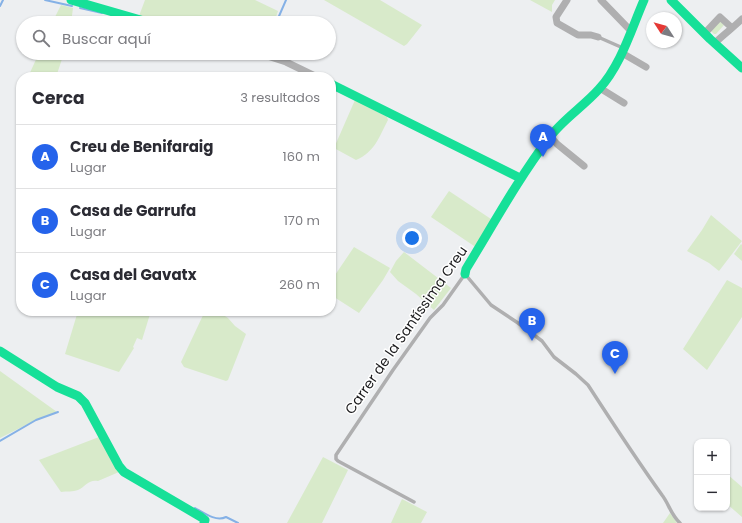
<!DOCTYPE html>
<html lang="es">
<head>
<meta charset="utf-8">
<style>
	body { margin:0; font-family:Poppins,sans-serif; background:#f7f7f7; color:#2b2b33 }
	.controls { position:absolute; right:12px; bottom:12px; display:grid; overflow:hidden; border-radius:8px; box-shadow:0 1px 3px #0004 }
	.controls button { width:36px; height:36px; display:grid; place-items:center; padding:0; border:0; border-bottom:1px solid #e1e1e2; background:#fff; color:#2b2b33; font:20px sans-serif }
	.compass { position:absolute; left:646px; top:12px; width:36px; height:36px; border-radius:50%; background:#fff; box-shadow:0 1px 3px #0004; rotate:306deg }
	.you { position:absolute; left:412px; top:238px; width:14px; height:14px; margin:-10px; border:3px solid #fff; border-radius:50%; background:#1a73e8; box-shadow:0 0 0 6px #1a73e833 }
	.badge { display:grid; place-items:center; width:26px; height:26px; border-radius:50%; background:#2563eb; color:#fff; font-size:13px; font-weight:700 }
	.pin { position:absolute; translate:-50% -33px; filter:drop-shadow(0 1px 2px #0008) }
	.pin::after { content:''; position:absolute; top:21px; width:14px; height:12px; background:inherit; clip-path:polygon(0 0,100% 0,50% 100%) }
	.list { margin:0; padding:0; list-style:none }
	h2 { display:flex; justify-content:space-between; align-items:center; height:52px; margin:0; padding:0 16px; font-size:17px }
	h2 small { font-size:13px; font-weight:400; color:#7c7c81 }
	.list li { display:grid; grid-template-columns:26px 1fr auto; gap:12px; align-items:center; box-sizing:border-box; height:64px; padding:0 16px; border-top:1px solid #e1e1e2 }
	.list b { display:block; font-size:15px; white-space:nowrap }
	.list p { margin:0; font-size:13px; white-space:nowrap; color:#7c7c81 }
	.list em { font-size:13px; font-style:normal; color:#7c7c81 }
	.icon { flex:none; width:22px; height:22px; fill:none; stroke:currentColor; stroke-width:2; stroke-linecap:round; stroke-linejoin:round }
	.map { position:relative; flex:none; width:742px; height:523px; overflow:hidden }
	.search { position:absolute; background:#fff; box-shadow:0 1px 3px #0004; left:16px; top:16px; width:320px; height:44px; display:flex; align-items:center; gap:10px; box-sizing:border-box; padding:0 14px; border-radius:22px; color:#7c7c81; font-size:15px }
	.panel { position:absolute; background:#fff; box-shadow:0 1px 3px #0004; left:16px; top:72px; width:320px; height:244px; border-radius:16px }
	.map>svg:first-child { display:block }
	.green { fill:#d8eaca }
	.lines { fill:none; stroke-linecap:round; stroke-linejoin:round }
	.stream { stroke:#85b1e6; stroke-width:2 }
	.lane { stroke:#afafb0; stroke-width:3.5 }
	.street { stroke:#afafb0; stroke-width:7 }
	.fast { stroke:#16e098; stroke-width:9 }
	.labels { text-anchor:middle; dominant-baseline:central; stroke-width:3; stroke-linejoin:round; paint-order:stroke }
	.street-label { font-size:14px; fill:#1a1a1c; stroke:#fff }
</style>
</head>
<body>
<div class="map">
<svg width="742" height="523" viewBox="0 0 742 523">
	<rect width="100%" height="100%" fill="#edeff1"/>
	<path class="green" d="M145,0h110l23,11 -4,12h-110l-25,-7z
		M324,0h56l42,25 -15,19 -3,2z
		M530,0h25l-3,5v7z
		M61,5l12,3 -2,15h-19z
		M719,20l5,5 -8,9h-2l-4,-4z
		M39,53h25l-8,24h-28z
		M355,100l32,17 1,3c-9,17 -13,32 -32,40l-22,-12z
		M449,191l45,30 -17,27 -46,-31z
		M711,215l31,26 -23,30 -10,-8 -22,-12 15,-21z
		M741,244l1,1v16l-8,-7z
		M354,247l36,21 -7,12 -24,33 -28,-18v-14z
		M404,252l47,36 -17,22 -18,-16 -18,-13 -8,-9 6,-11z
		M727,280l15,8v29l-35,53 -24,-21z
		M78,311h73l-9,29 -5,-2 -4,9 1,1 -15,24 -54,-18z
		M205,311h12l11,7 7,8 11,8 -18,46 -2,1 -42,-14 -3,-5z
		M0,371l57,41 -21,8 -36,18z
		M99,437l20,35 -21,9c-9,-2 -12,5 -20,9 -5,2 -11,1 -17,2l-22,-32z
		M323,457l25,13 -26,53h-35z
		M727,474l15,13v30l-15,-13z
		M402,499l25,13 -6,11h-30z
		M670,513l7,10h-14z"/>
	<g class="lines">
		<path class="stream" d="M45,0l27,6
			M0,6l3,-6
			M80,8l22,5
			M276,23l10,-23
			M251,54l6,2
			M0,441l36,-21 22,-8
			M195,508c9,5 21,14 31,9l12,6"/>
		<path class="lane" d="M598,37l25,11
			M414,502l-76,-41 -2,-2v-4l57,-85 37,-52 13,-13 22,-31 26,31 27,18 24,18 12,16 22,17 12,11c24,37 48,74 74,110 7,9 9,20 18,28"/>
		<path class="street" d="M567,0l-11,17 1,6 21,12h13l7,2
			M601,0l30,31
			M705,33l15,-16 11,10
			M715,43c9,-9 18,-15 27,-24
			M258,53l28,9 31,15
			M622,53l24,14
			M603,90l21,13
			M550,136l7,8 27,22"/>
		<path class="fast" d="M71,0l80,23
			M671,0l39,39 32,29
			M331,84c63,32 126,63 189,94
			M465,274l1,-5c27,-44 52,-90 83,-131 13,-18 35,-32 50,-49 22,-24 32,-59 45,-89
			M0,351l57,36 21,9 7,7 34,63 5,6 77,45 4,3 -1,3"/>
	</g>
	<g class="labels">
		<g class="street-label">
			<text transform="translate(406 330) rotate(-55)">Carrer de la Santíssima Creu</text>
		</g>
	</g>
</svg>
<div class="controls">
<button>+</button>
<button>−</button>
</div>
<svg class="compass" viewBox="-18 -18 36 36"><path d="M0-13l5 13h-10z" fill="#e53935"/><path d="M0 13l5-13h-10z" fill="#7c7c81"/></svg>
<div class="you"></div>
<div class="pin badge" style="left:543px;top:157px">A</div>
<div class="pin badge" style="left:532px;top:341px">B</div>
<div class="pin badge" style="left:615px;top:374px">C</div>
<div class="search"><svg class="icon" aria-label="search" viewBox="0 0 24 24"><circle cx="10" cy="10" r="6"/><path d="M15 15l6 6"/></svg>Buscar aquí</div>
<section class="panel">
<h2>Cerca<small>3 resultados</small></h2>
<ul class="list">
<li><span class="badge">A</span><div><b>Creu de Benifaraig</b><p>Lugar</p></div><em>160 m</em></li>
<li><span class="badge">B</span><div><b>Casa de Garrufa</b><p>Lugar</p></div><em>170 m</em></li>
<li><span class="badge">C</span><div><b>Casa del Gavatx</b><p>Lugar</p></div><em>260 m</em></li>
</ul>
</section>
</div>
</body>
</html>
